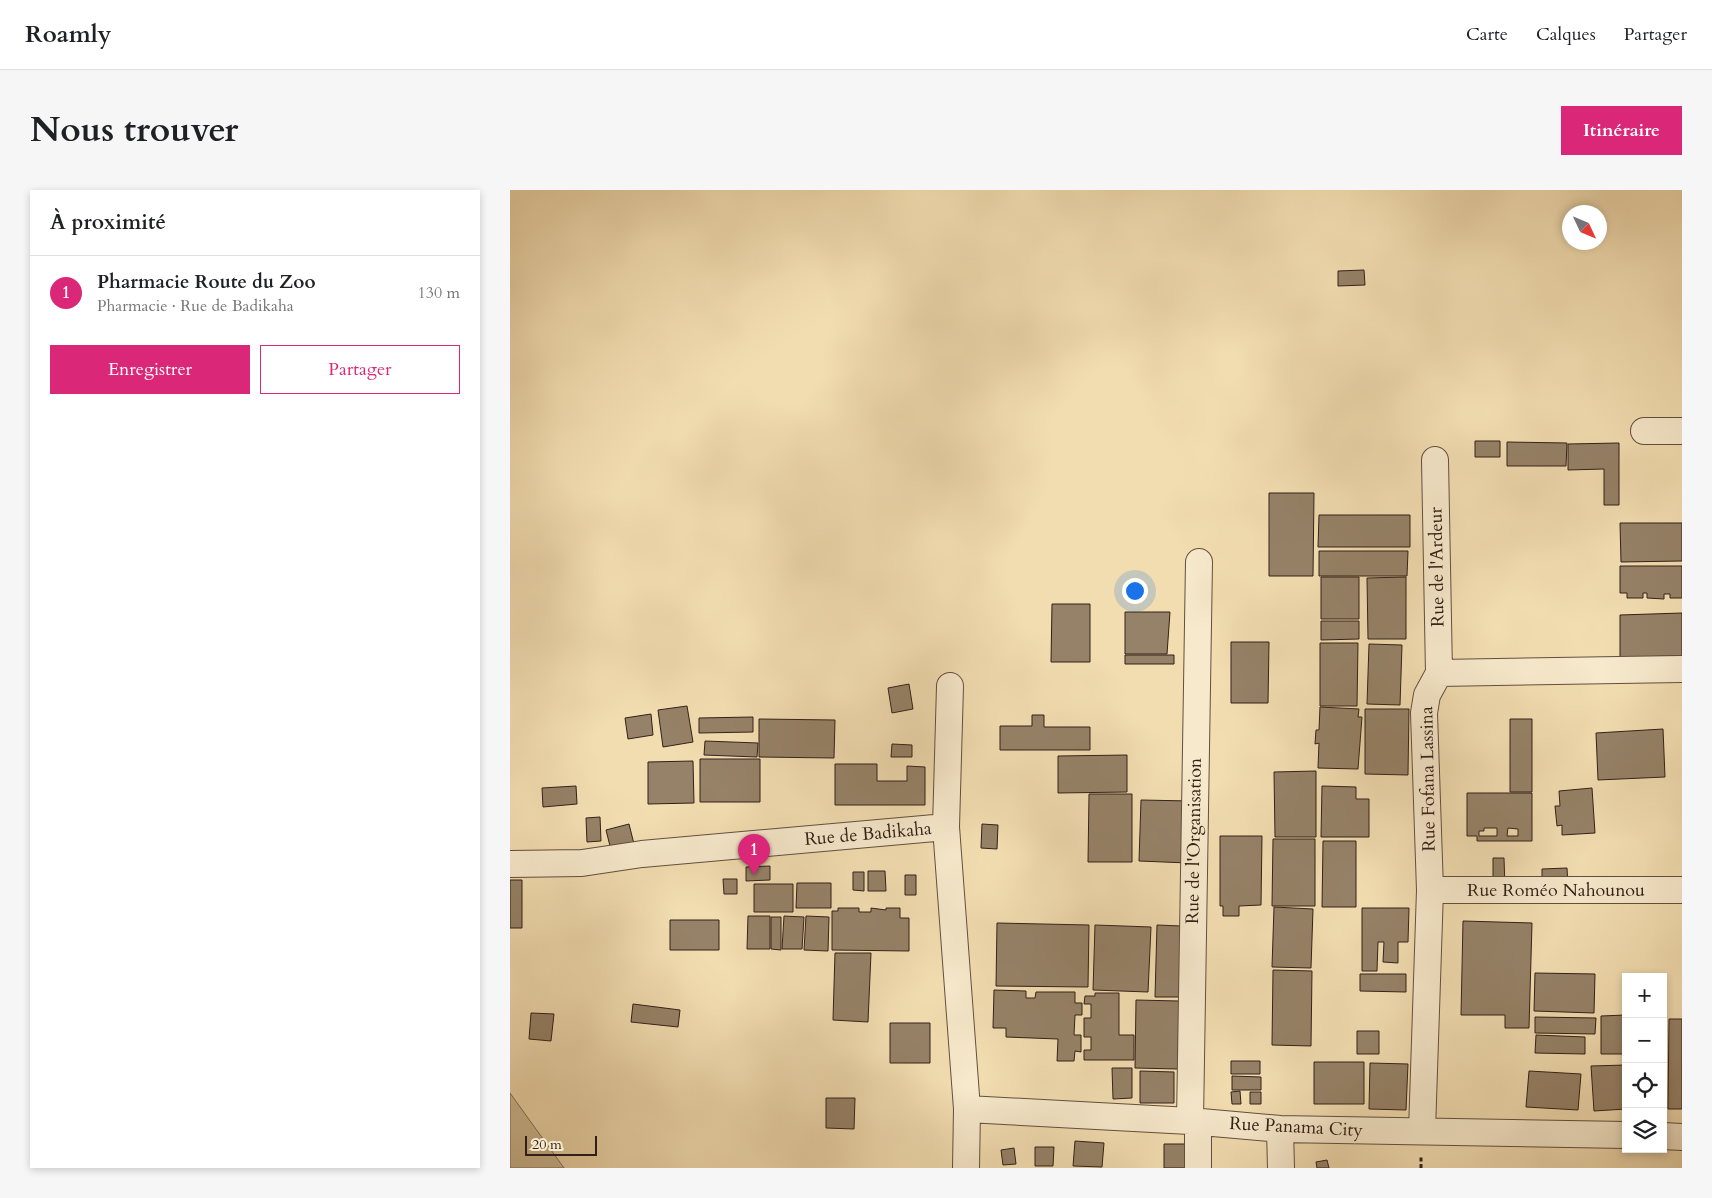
<!DOCTYPE html>
<html lang="fr">
<head>
<meta charset="utf-8">
<style>
	body { margin:0; font-family:Cardo,serif; background:#f6f6f6; color:#202124 }
	.controls { position:absolute; right:15px; bottom:15px; display:grid; overflow:hidden; border-radius:0px; box-shadow:0 2px 8px #0003 }
	.controls button { width:45px; height:45px; display:grid; place-items:center; padding:0; border:0; border-bottom:1px solid #e0e0e0; background:#fff; color:#202124; font:25px sans-serif }
	.compass { position:absolute; left:1052px; top:15px; width:45px; height:45px; border-radius:50%; background:#fff; box-shadow:0 2px 8px #0003; rotate:134deg }
	.scale { position:absolute; left:15px; bottom:12px; width:72px; box-sizing:border-box; padding-left:5px; border:2px solid #322018; border-top:0; font-size:14px; line-height:18px; white-space:nowrap; color:#322018; -webkit-text-stroke:4px #f7e9cc; paint-order:stroke }
	.you { position:absolute; left:624px; top:400px; width:18px; height:18px; margin:-12px; border:4px solid #fff; border-radius:50%; background:#1a73e8; box-shadow:0 0 0 8px #1a73e833 }
	.badge { display:grid; place-items:center; width:32px; height:32px; border-radius:50%; background:#db2777; color:#fff; font-size:16px; font-weight:700 }
	.pin { position:absolute; translate:-50% -41px; filter:drop-shadow(0 1px 2px #0008) }
	.pin::after { content:''; position:absolute; top:26px; width:18px; height:15px; background:inherit; clip-path:polygon(0 0,100% 0,50% 100%) }
	.list { margin:0; padding:0; list-style:none }
	h2 { display:flex; justify-content:space-between; align-items:center; height:65px; margin:0; padding:0 20px; font-size:21px }
	h2 small { font-size:16px; font-weight:400; color:#757577 }
	.list li { display:grid; grid-template-columns:32px 1fr auto; gap:15px; align-items:center; box-sizing:border-box; height:75px; padding:0 20px; border-top:1px solid #e0e0e0 }
	.list b { display:block; font-size:19px; white-space:nowrap }
	.list p { margin:0; font-size:16px; white-space:nowrap; color:#757577 }
	.list em { font-size:16px; font-style:normal; color:#757577 }
	.actions { display:flex; gap:10px; padding:15px 20px }
	.actions a { flex:1; padding:11px 0; border:1px solid #db2777; border-radius:0px; text-align:center; font-size:18px; color:#db2777 }
	.actions .main { background:#db2777; color:#fff }
	.icon { flex:none; width:28px; height:28px; fill:none; stroke:currentColor; stroke-width:2; stroke-linecap:round; stroke-linejoin:round }
	.map { position:relative; flex:none; width:1172px; height:978px; overflow:hidden; border-radius:0px }
	header { display:flex; align-items:center; gap:30px; box-sizing:border-box; height:70px; padding:0 25px; background:#fff; border-bottom:1px solid #e0e0e0 }
	header strong { font-size:24px }
	nav { display:flex; gap:28px; margin-inline-start:auto; font-size:18px }
	.intro { display:flex; align-items:center; justify-content:space-between; box-sizing:border-box; height:120px; padding:0 30px }
	h1 { margin:0; font-size:35px }
	.button { padding:12px 22px; border-radius:0px; background:#db2777; color:#fff; font-size:18px; font-weight:700 }
	main { display:flex; gap:30px; padding:0 30px }
	aside { flex:1; background:#fff; border-radius:0px; box-shadow:0 2px 8px #0003 }
	.map>svg:first-child { display:block }
	.green { fill:#d1bd97; stroke:#826e58 }
	.building { fill:#968268; stroke:#322018; fill-rule:evenodd }
	.lines { fill:none; stroke-linecap:round; stroke-linejoin:round }
	.minor-casing { stroke:#624f3e; stroke-width:28 }
	.path { stroke:#322018; stroke-width:3; stroke-dasharray:4 2.5; stroke-linecap:butt }
	.minor { stroke:#f7e9cc; stroke-width:26 }
	.labels { text-anchor:middle; dominant-baseline:central; stroke-width:4; stroke-linejoin:round; paint-order:stroke }
	.street-label { font-size:18px; fill:#322018; stroke:#f7e9cc }
</style>
</head>
<body>
<header>
<strong>Roamly</strong>
<nav><a>Carte</a><a>Calques</a><a>Partager</a></nav>
</header>
<div class="intro"><h1>Nous trouver</h1><a class="button">Itinéraire</a></div>
<main>
<aside>
<h2>À proximité<small></small></h2>
<ul class="list">
<li><span class="badge">1</span><div><b>Pharmacie Route du Zoo</b><p>Pharmacie · Rue de Badikaha</p></div><em>130 m</em></li>
</ul>
<div class="actions"><a class="main">Enregistrer</a><a>Partager</a></div>
</aside>
<div class="map">
<svg width="1172" height="978" viewBox="0 0 1172 978">
	<rect width="100%" height="100%" fill="#f2ddb1"/>
	<filter id="stains"><feTurbulence type="fractalNoise" baseFrequency=".004" numOctaves="4"/><feColorMatrix values="0 0 0 0 .2 0 0 0 0 .09 0 0 0 0 .02 0 0 0 .5 -.17"/></filter>
	<radialGradient id="worn" r=".72"><stop offset=".6" stop-color="#630" stop-opacity="0"/><stop offset="1" stop-color="#630" stop-opacity=".3"/></radialGradient>
	<path class="green" d="M0,903l54,75h-54z"/>
	<path class="building" d="M854,80l1,15 -27,1v-15z
		M965,251h25v16h-25z
		M997,252l60,1 -1,23h-59z
		M1109,253v62h-15v-36l-36,1v-26z
		M759,303h45l-1,83h-44z
		M809,325h91v32h-92z
		M1110,333h62v38l-61,1z
		M809,361h89l-1,25h-88z
		M1110,376h62v32h-12v-4h-6v5l-17,-1v-5h-4v5h-16v-5h-7z
		M811,387h38v42h-38z
		M896,387v62h-38l-1,-61z
		M542,414h38v58h-39z
		M615,422h45l-3,42h-42z
		M1172,423v43l-62,1v-42z
		M811,431h38v18l-38,1z
		M721,452h38l-1,61h-37z
		M810,453h38l-1,63h-37z
		M859,454l33,1 -2,60 -33,-1z
		M615,465h49v9h-49z
		M399,494l4,25 -21,4 -4,-25z
		M177,516l6,36 -30,5 -5,-37z
		M810,517l39,2 -1,8h4l-4,52 -40,-1 1,-25 -4,1 1,-14h3z
		M855,519h44l-1,66 -43,-1z
		M141,524l2,21 -25,4 -3,-21z
		M522,525h12v12h46v23h-90v-24h32z
		M243,527v15l-54,1v-15z
		M249,529l76,1 -1,38 -75,-1z
		M1000,529h22v73h-22z
		M1153,539l2,48 -67,3 -2,-47z
		M195,551l53,2 -1,14 -53,-2z
		M382,554l20,1v12h-21z
		M617,565v37l-69,1v-37z
		M190,569h60v43h-60z
		M183,571l1,42 -46,1v-42z
		M325,574h42v17h30v-15l18,1v38h-90z
		M806,581v66h-41l-1,-65z
		M66,596l1,18 -34,3 -1,-19z
		M812,596l34,1v12h13v38h-48z
		M1082,598l3,45 -33,2v-10l-5,1 -2,-20h5l-1,-15z
		M957,603h65v48h-55v-5h-10zM974,638h13v8h-18v-5h5zM998,638l10,1v7h-11z
		M579,604h43v68h-44z
		M631,610l49,1 -2,62 -49,-2z
		M90,627l1,24 -14,1 -1,-24z
		M119,634l6,24 -23,6 -6,-24z
		M472,634l16,1 -1,24 -16,-1z
		M710,646h42l-1,69 -22,1v10h-16v-10h-3z
		M763,649h42v67h-43z
		M813,651h33v66h-34z
		M983,668h11l1,29h-12z
		M260,676v14l-24,1v-14z
		M1057,678l1,18 -26,1v-18z
		M358,681h17l1,20h-18z
		M343,682h11v19l-11,-1z
		M395,685h11v20h-11z
		M213,689h14v15h-13z
		M0,690h12v48h-12z
		M287,693h34v25h-35z
		M244,694h39v28h-39z
		M764,717l39,2 -2,59 -39,-1z
		M328,718h21v4h12v-4l15,2v-2h14v10h9v33l-77,-1v-39h6z
		M852,718h47l-1,34h-10v21l-15,-1 1,-20h-6l-1,29h-15z
		M238,726h22v33h-23z
		M274,726l20,1 -2,32h-20z
		M296,726l23,1 -1,34 -24,-1z
		M261,727h10v33l-10,-1z
		M160,730h49v30h-49z
		M953,731l69,2 -3,105h-24v-13h-44z
		M487,733l92,2 -1,62 -92,-1z
		M585,735l56,2 -3,65 -55,-2z
		M647,735l24,1 -2,71h-24z
		M325,763h36l-3,69 -35,-2z
		M763,780l39,1 -1,75 -39,-1z
		M1025,783l60,1 -1,39 -60,-2z
		M850,784h46v18l-46,-1z
		M484,800l32,1v7h9l1,-6h39v11h7v12h-7l-1,20h7v17l-6,-1 -1,10h-17l1,-22 -52,-2v-9h-13z
		M585,803h24v42h15v25h-50v-10h7v-13h-7v-19h7v-14h-7l1,-8h10z
		M626,810l43,1 -1,68 -43,-1z
		M123,814l47,6 -2,17 -47,-5z
		M21,823l23,1 -3,27 -22,-2z
		M1116,825v39h-25v-38z
		M1025,827l61,1 -1,16 -60,-1z
		M1159,829h13v90h-14z
		M380,833h40v40h-40z
		M847,841h22v23h-22z
		M1026,845l49,2v17l-50,-1z
		M721,871h29v13h-29z
		M804,872h50v42h-50z
		M860,873l38,1 -2,46 -37,-1z
		M1116,875v44l-32,2 -3,-45z
		M602,878h20v30l-19,1z
		M630,881l34,1v31h-34z
		M1019,881l52,3 -3,36 -52,-3z
		M722,886l29,1v13h-29z
		M730,901l1,13h-9l-1,-12z
		M740,902h11v12h-11z
		M316,908h29l-1,31 -28,-1z
		M565,951l29,2 -2,24 -29,-1z
		M654,954h32l-1,24h-31z
		M525,957h19l-1,19h-18z
		M504,958l2,16 -13,1 -2,-15z
		M817,970l2,8h-12l-1,-6z"/>
	<g class="lines">
		<defs>
			<path id="minor" d="M1134,241h38
				M925,270l4,213
				M436,637l4,-141
				M0,674l72,-1 60,-9 304,-27 21,282 -1,59
				M920,700h252
				M457,919l223,12 90,8 346,6
				M680,931l9,-559
				M688,931v47
				M770,939l1,39
				M912,941l8,-241 -6,-177 3,-18 12,-22 243,-4
				M1153,946l19,1"/>
		</defs>
		<use href="#minor" class="minor-casing"/>
		<path class="path" d="M911,978v-12"/>
		<use href="#minor" class="minor"/>
	</g>
	<g class="labels">
		<g class="street-label">
			<text transform="translate(927 377) rotate(-91)">Rue de l'Ardeur</text>
			<text transform="translate(918 589) rotate(-91)">Rue Fofana Lassina</text>
			<text transform="translate(358 644) rotate(-5)">Rue de Badikaha</text>
			<text transform="translate(684 651) rotate(-89)">Rue de l'Organisation</text>
			<text x="1046" y="700">Rue Roméo Nahounou</text>
			<text transform="translate(786 937) rotate(3)">Rue Panama City</text>
		</g>
	</g>
	<rect width="100%" height="100%" filter="url(#stains)"/>
	<rect width="100%" height="100%" fill="url(#worn)"/>
</svg>
<div class="controls">
<button>+</button>
<button>−</button>
<button><svg class="icon" aria-label="locate" viewBox="0 0 24 24"><circle cx="12" cy="12" r="6"/><path d="M12 2v4M12 18v4M2 12h4M18 12h4"/></svg></button>
<button><svg class="icon" aria-label="layers" viewBox="0 0 24 24"><path d="M12 4l9 5-9 5-9-5zM3 14l9 5 9-5"/></svg></button>
</div>
<svg class="compass" viewBox="-18 -18 36 36"><path d="M0-13l5 13h-10z" fill="#e53935"/><path d="M0 13l5-13h-10z" fill="#757577"/></svg>
<div class="scale">20 m</div>
<div class="you"></div>
<div class="pin badge" style="left:244px;top:685px">1</div>
</div>
</main>
</body>
</html>
